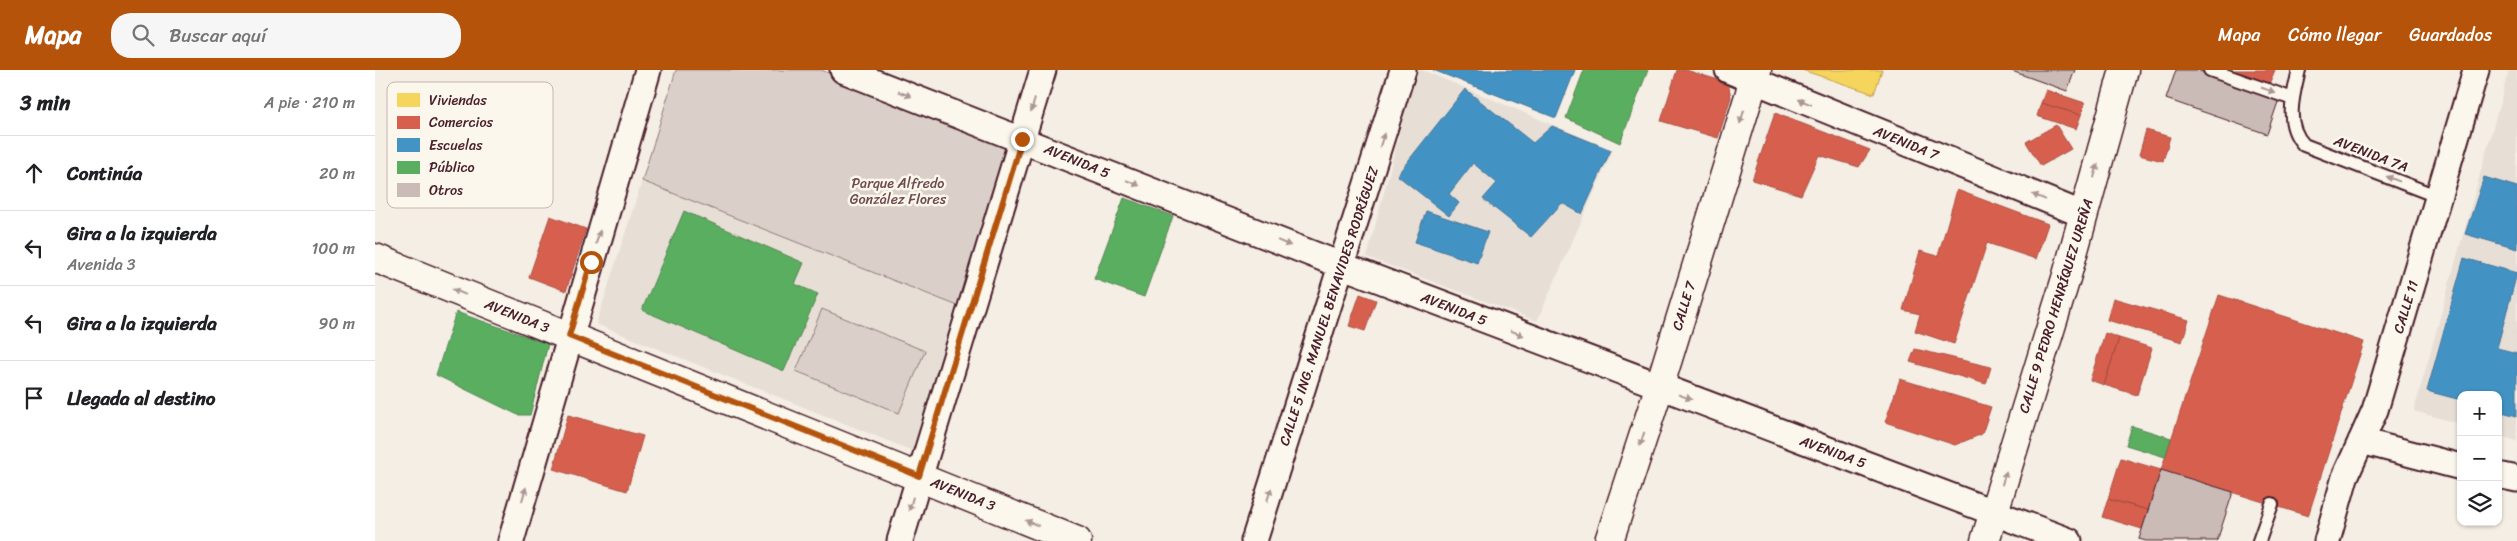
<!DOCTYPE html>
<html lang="es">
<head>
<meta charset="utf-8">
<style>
	body { margin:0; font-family:Sriracha,sans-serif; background:#f6f6f6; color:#202124 }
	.controls { position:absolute; right:15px; bottom:15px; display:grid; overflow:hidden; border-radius:10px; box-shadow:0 1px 4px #0004 }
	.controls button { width:45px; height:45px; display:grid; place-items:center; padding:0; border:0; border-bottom:1px solid #e0e0e0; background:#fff; color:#202124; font:25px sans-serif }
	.stop { position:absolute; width:15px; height:15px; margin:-11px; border:4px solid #b45309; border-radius:50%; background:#fff }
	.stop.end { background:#b45309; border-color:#fff; box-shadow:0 1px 5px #0008 }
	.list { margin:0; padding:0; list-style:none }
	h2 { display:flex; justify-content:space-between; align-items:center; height:65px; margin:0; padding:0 20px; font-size:21px }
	h2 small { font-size:16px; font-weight:400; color:#757577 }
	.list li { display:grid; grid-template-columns:32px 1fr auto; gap:15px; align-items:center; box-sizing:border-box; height:75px; padding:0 20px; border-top:1px solid #e0e0e0 }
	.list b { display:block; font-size:19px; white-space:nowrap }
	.list p { margin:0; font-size:16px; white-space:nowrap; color:#757577 }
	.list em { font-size:16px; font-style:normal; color:#757577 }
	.icon { flex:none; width:28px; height:28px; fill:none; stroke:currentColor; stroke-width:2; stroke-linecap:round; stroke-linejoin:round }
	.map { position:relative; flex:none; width:2142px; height:471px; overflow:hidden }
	header { display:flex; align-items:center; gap:30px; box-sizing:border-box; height:70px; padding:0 25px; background:#b45309; color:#fff }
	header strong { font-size:24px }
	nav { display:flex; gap:28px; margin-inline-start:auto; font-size:18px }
	.search { width:350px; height:45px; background:#f6f6f6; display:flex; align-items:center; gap:12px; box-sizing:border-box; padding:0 18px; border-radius:20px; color:#757577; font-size:19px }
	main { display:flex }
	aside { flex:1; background:#fff }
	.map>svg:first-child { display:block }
	.built { fill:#e7dfd6 }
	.green { fill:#dbd0c9; stroke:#92787a }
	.homes { fill:#f6d55c; stroke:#c29e4d }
	.shops { fill:#d6604d; stroke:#ac4c43 }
	.schools { fill:#4393c3; stroke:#457095 }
	.public { fill:#5aae61; stroke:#558351 }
	.building { fill:#cabbb6; stroke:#4a1f2b }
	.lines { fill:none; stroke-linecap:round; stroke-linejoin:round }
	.service-casing { stroke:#4a1f2b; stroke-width:16 }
	.minor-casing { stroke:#4a1f2b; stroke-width:29 }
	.tertiary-casing { stroke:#4a1f2b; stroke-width:31 }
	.secondary-casing { stroke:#4a1f2b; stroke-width:31 }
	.service { stroke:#fbf7ec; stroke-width:12 }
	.minor { stroke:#fbf7ec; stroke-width:25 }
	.tertiary { stroke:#fbf7ec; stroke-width:28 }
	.secondary { stroke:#fbf7ec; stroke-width:28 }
	.oneway { fill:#ab9695 }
	.route { stroke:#b45309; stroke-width:6 }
	.labels { text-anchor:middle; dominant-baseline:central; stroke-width:5; stroke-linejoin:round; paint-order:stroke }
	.street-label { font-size:14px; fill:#4a1f2b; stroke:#fbf7ec }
	.park-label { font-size:14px; fill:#6e4b52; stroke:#fbf7ec }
	.key { fill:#fbf7ec; stroke:#c6b6b2; stroke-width:1 }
	.key-label { font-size:14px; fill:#4a1f2b }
</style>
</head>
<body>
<header>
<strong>Mapa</strong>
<div class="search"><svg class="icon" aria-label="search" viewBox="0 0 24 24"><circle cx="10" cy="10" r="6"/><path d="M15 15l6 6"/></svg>Buscar aquí</div>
<nav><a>Mapa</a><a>Cómo llegar</a><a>Guardados</a></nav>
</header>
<main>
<aside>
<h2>3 min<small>A pie · 210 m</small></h2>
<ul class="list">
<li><svg class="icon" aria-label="ahead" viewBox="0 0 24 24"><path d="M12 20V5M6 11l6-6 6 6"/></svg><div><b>Continúa</b></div><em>20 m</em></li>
<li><svg class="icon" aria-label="left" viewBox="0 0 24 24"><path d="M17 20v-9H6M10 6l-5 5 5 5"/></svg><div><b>Gira a la izquierda</b><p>Avenida 3</p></div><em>100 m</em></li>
<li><svg class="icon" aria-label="left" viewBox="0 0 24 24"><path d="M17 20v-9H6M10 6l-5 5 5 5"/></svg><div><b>Gira a la izquierda</b></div><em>90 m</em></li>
<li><svg class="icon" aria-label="arrive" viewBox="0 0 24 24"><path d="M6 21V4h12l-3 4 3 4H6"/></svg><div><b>Llegada al destino</b></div></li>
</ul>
</aside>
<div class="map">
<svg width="2142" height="471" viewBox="0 0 2142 471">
	<rect width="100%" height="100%" fill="#f4eee4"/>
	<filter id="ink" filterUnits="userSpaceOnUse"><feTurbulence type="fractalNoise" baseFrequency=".02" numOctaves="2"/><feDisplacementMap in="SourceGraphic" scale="10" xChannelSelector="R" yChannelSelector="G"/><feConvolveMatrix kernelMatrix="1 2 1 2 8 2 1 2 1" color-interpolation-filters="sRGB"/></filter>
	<g filter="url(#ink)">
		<path class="built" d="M1041,0h6l191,80 -76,171 -170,-64z
			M2134,0h8v371l-19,-6v-40h-37v29l-47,-13z
			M267,111l316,125 -45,145 -317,-127z"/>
		<path class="green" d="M301,0h145l189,74 -52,162 -316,-125z
			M447,239l103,42 -26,62 -103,-42z"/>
		<path class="homes" d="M1427,0h80l-8,24z"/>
		<path class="shops" d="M1302,0h9l42,13 3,14 -13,41 -57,-17z
			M1853,0h47l-6,14z
			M1671,20l39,13 -4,12 -40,-12z
			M1666,33l40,12 -5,14 -39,-13z
			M1400,43l95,37 -11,17 -40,-12 -18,40 -49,-15z
			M1681,55l15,24 -30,17 -15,-24z
			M1771,60l24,7 -7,24 -24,-6z
			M1582,120l91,34 -12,35 -49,-16 -33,101 -39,-13 5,-17 -17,-4 17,-59 18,5z
			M175,146l36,13 -20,62 -37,-14z
			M985,224l16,6 -11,31 -16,-5z
			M1844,225l145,47 -56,174 -147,-46z
			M1738,228l76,22 -7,22 -75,-22z
			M1730,263l14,5 -15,47 -14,-5z
			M1744,268l33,10 -15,47 -33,-10z
			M1540,279l76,18 -5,17 -76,-22z
			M1525,309l91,28 -9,27 -27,11 -70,-23z
			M193,345l75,21 -16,55 -74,-22z
			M1746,388l40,12 -13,40 -40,-11z
			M1733,429l40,11 -6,19 -40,-12z"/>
		<path class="schools" d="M1058,0h142l-19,48z
			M1090,19l68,54 19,-17 59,24 -29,64 -20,-11 -31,34 -48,-38 14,-16 -24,-20 -24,31 10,9 -10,13 -52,-41z
			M2109,107l33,10v62l-52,-15z
			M1051,141l62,21 -11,31 -62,-21z
			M2089,188l53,15 -20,75 20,5v63l-19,-5v-16h-37v5l-34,-9z"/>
		<path class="public" d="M1209,0h64l-28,73 -54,-25z
			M749,128l49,18 -29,81 -50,-18z
			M309,141l120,52 -9,21 23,10 -34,77 -142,-61z
			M81,242l92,32 -18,71h-12l-82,-40z
			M1757,356l39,12 -6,19 -39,-12z"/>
		<path class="building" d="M1634,0h66l-8,21z
			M1801,0h21l82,29 -12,35 -101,-35z
			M1786,400l72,22 -16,49h-71l-7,-2z"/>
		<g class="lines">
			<defs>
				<path id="service" d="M1835,0l83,29
					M1924,0c-6,26 -15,54 5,75l135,52
					M1884,471l13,-37"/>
				<path id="minor" d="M468,0l500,196 726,275
					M1353,0l356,145
					M1986,371l100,26
					M2123,405l19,4
					M136,471l137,-471
					M525,471l143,-471
					M879,471l149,-471
					M1952,471l18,-64 30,-67 101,-340"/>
				<path id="tertiary" d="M0,188l702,283"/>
				<path id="secondary" d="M1234,471l50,-153 98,-318
					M1610,471l82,-266 57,-205"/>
			</defs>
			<use href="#service" class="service-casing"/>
			<use href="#minor" class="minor-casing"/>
			<use href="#tertiary" class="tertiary-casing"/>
			<use href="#secondary" class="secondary-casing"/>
			<use href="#service" class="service"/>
			<use href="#minor" class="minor"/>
			<use href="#tertiary" class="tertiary"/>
			<use href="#secondary" class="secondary"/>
		</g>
		<defs><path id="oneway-solid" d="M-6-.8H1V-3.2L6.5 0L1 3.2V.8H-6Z" transform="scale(1.25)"/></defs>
		<g class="oneway">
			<use href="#oneway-solid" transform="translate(1893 20) rotate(19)"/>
			<use href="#oneway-solid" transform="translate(530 24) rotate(21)"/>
			<use href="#oneway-solid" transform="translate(1430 32) rotate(-158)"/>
			<use href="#oneway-solid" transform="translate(658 35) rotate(107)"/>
			<use href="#oneway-solid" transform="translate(1367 47) rotate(107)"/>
			<use href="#oneway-solid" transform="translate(1007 70) rotate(-73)"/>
			<use href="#oneway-solid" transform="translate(1721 101) rotate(-74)"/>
			<use href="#oneway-solid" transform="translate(2018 109) rotate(-159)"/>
			<use href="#oneway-solid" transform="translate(758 113) rotate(22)"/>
			<use href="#oneway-solid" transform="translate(1664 127) rotate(-158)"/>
			<use href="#oneway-solid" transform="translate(223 167) rotate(-73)"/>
			<use href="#oneway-solid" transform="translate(909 173) rotate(22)"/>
			<use href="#oneway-solid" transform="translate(84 222) rotate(-158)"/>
			<use href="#oneway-solid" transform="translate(1142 263) rotate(21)"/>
			<use href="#oneway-solid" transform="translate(1310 327) rotate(20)"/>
			<use href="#oneway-solid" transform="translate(1267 369) rotate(108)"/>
			<use href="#oneway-solid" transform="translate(1629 408) rotate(-73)"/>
			<use href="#oneway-solid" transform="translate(149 424) rotate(-74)"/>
			<use href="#oneway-solid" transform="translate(894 425) rotate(-72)"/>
			<use href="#oneway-solid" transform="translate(536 434) rotate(106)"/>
			<use href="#oneway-solid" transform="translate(657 453) rotate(-158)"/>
		</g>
	</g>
	<g class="lines" filter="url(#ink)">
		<path class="route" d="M216,192l-22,74 350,140 103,-337"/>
	</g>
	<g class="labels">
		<g class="street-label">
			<text transform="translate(1531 73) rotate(22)">AVENIDA 7</text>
			<text transform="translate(1996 84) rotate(21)">AVENIDA 7A</text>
			<text transform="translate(702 91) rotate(22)">AVENIDA 5</text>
			<text transform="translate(954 236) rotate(-72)">CALLE 5 ING. MANUEL BENAVIDES RODRÍGUEZ</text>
			<text transform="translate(1309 236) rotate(-73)">CALLE 7</text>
			<text transform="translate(1681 236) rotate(-73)">CALLE 9 PEDRO HENRÍQUEZ UREÑA</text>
			<text transform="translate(2031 237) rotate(-73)">CALLE 11</text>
			<text transform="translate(1079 239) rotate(21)">AVENIDA 5</text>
			<text transform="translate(142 246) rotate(22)">AVENIDA 3</text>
			<text transform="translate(1458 382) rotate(20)">AVENIDA 5</text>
			<text transform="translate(588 424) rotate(22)">AVENIDA 3</text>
		</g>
		<g class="park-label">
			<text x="523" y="113">Parque Alfredo<tspan x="523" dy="16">González Flores</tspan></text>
		</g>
	</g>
	<rect x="12" y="12" width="166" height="126" rx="8" class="key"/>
	<rect x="22" y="23" width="23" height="14" fill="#f6d55c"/>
	<rect x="22" y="46" width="23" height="13" fill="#d6604d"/>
	<rect x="22" y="68" width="23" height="14" fill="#4393c3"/>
	<rect x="22" y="91" width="23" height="13" fill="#5aae61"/>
	<rect x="22" y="113" width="23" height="14" fill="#cabbb6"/>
	<g class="key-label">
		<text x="54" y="35">Viviendas</text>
		<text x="54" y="57">Comercios</text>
		<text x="54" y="80">Escuelas</text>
		<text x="54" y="102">Público</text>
		<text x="54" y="125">Otros</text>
	</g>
</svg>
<div class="controls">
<button>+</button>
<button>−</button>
<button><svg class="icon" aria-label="layers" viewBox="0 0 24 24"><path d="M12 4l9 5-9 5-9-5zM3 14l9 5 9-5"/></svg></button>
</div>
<div class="stop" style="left:216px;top:192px"></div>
<div class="stop end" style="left:647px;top:69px"></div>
</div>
</main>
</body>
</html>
